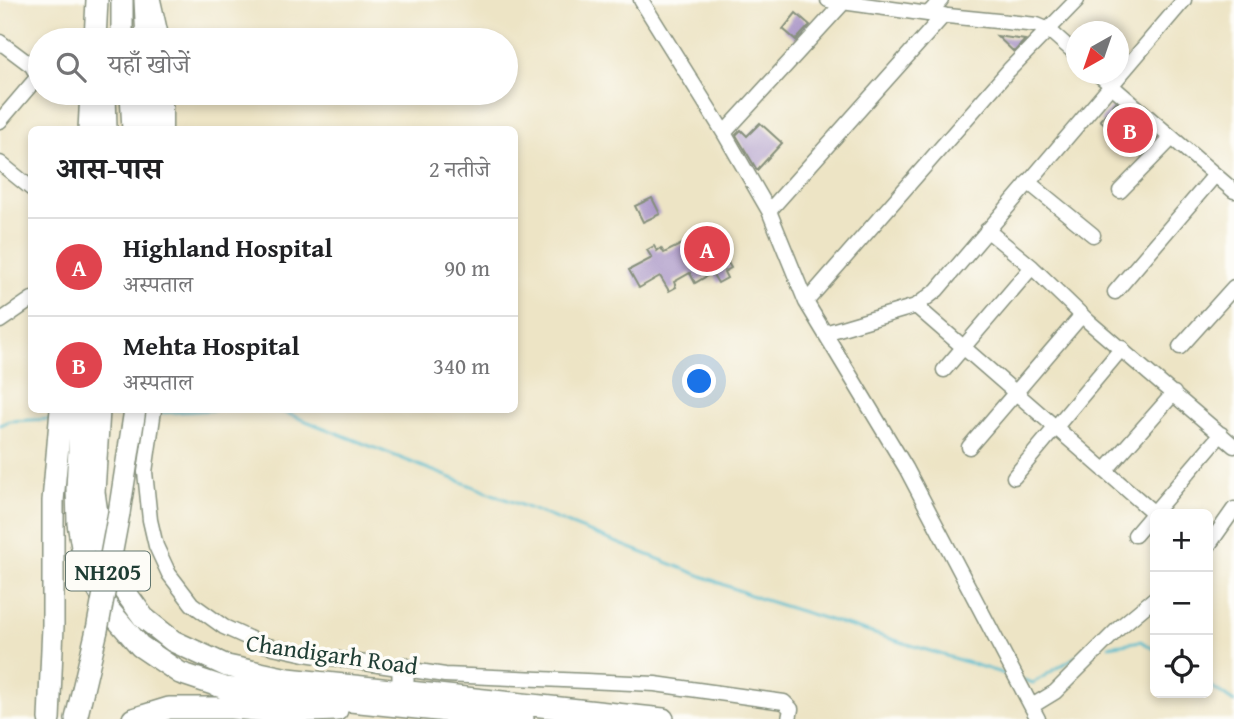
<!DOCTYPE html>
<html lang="hi">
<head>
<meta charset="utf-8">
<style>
	body { margin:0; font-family:"Gentium Book Plus","Noto Serif Devanagari",serif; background:#f6f6f6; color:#202124 }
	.controls { position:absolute; right:21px; bottom:21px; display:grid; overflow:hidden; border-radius:10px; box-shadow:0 4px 10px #0003 }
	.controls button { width:63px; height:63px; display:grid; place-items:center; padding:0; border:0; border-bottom:2px solid #e0e0e0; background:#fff; color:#202124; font:35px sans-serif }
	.compass { position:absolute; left:1066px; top:21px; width:63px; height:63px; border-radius:50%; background:#fff; box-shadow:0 4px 10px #0003; rotate:220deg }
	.you { position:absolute; left:700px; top:382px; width:24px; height:24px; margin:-18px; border:5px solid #fff; border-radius:50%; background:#1a73e8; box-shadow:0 0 0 10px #1a73e833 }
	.badge { display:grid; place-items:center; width:46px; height:46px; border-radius:50%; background:#ea580c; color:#fff; font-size:23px; font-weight:700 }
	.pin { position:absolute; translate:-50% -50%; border:4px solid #fff; box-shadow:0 2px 7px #0006 }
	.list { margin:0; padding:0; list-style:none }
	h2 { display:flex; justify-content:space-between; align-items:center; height:91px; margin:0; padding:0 28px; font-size:30px }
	h2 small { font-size:23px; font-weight:400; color:#757577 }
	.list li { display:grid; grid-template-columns:46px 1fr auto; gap:21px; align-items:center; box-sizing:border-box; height:98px; padding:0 28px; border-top:2px solid #e0e0e0 }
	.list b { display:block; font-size:26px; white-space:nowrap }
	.list p { margin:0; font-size:23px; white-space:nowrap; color:#757577 }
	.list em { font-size:23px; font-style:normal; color:#757577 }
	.icon { flex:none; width:38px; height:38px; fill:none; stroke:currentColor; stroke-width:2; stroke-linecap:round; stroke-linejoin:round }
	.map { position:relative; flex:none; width:1234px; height:719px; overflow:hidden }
	.search { position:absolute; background:#fff; box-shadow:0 4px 10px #0003; left:28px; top:28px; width:490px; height:77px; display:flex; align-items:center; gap:18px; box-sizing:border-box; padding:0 24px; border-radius:38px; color:#757577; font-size:26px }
	.panel { position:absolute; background:#fff; box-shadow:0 4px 10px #0003; left:28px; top:126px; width:490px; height:287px; border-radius:10px }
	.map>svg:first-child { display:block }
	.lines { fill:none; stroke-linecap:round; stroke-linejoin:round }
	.stream { stroke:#4fb9cd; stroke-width:2.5 }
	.building { fill:#ae9bc9 }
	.minor-casing { stroke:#86907c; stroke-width:17 }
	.highway-casing { stroke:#86907c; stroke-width:24 }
	.minor { stroke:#fff; stroke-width:14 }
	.highway { stroke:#fff; stroke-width:21 }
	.highway-bridge-casing { stroke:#86907c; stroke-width:24; stroke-linecap:butt }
	.highway-bridge { stroke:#fff; stroke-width:21 }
	.labels { text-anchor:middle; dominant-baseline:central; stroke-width:7; stroke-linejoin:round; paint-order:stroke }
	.shield { fill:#fdfcf7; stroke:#62766e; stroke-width:2 }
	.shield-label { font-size:23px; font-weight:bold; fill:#1f3d34 }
	.street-label { font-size:24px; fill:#1f3d34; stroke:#fdfcf7 }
</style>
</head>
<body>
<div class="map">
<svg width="1234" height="719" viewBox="0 0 1234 719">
	<rect width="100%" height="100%" fill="#fdfcf7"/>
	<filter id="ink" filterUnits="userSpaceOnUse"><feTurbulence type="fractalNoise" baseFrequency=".0143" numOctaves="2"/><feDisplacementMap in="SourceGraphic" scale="14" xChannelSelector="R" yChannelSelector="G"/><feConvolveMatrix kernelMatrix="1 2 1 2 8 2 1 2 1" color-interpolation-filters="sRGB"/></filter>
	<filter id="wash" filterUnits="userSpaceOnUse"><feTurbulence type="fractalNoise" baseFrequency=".00686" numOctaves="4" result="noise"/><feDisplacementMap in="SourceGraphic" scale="28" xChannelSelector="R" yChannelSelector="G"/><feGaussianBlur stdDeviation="1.57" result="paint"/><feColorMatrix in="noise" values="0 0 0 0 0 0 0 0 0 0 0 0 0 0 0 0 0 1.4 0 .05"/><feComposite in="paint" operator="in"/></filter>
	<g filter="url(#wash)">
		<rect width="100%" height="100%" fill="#ede4c5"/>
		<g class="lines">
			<path class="stream" d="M278,410l480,188 250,77
				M160,413l56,-3
				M107,416l18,-1
				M0,425l9,-4 43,-2
				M1109,646l32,-5 14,9
				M1024,680l9,3 55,-34
				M1208,684l26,18"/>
		</g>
		<g id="blocks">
			<path class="building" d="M796,13l14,12 -14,15 -13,-11z
				M997,36l28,4 -11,12z
				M1116,102l42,36 -17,18 -41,-36z
				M760,123l22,20 -25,27 -21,-35 5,-5 6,6z
				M652,198l8,16 -17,8 -8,-16z
				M710,232l21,36 -7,4 3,6 -9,5 -6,-10 -17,10 -5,-10 -16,9 2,5 -7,4 -9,-15 -21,12 -10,-18 23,-12 -5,-8 7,-4 3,5 4,-3 3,5 18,-9 2,3z"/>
		</g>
	</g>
	<g filter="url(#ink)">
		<use href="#blocks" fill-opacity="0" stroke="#86907c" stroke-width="2"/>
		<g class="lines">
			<defs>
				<path id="minor" d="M153,0l9,40
					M641,0l83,133 45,78 37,91 100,166 132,251
					M828,0l100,14 109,11 12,5 27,24
					M928,14l13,-14
					M0,42l32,24 5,9 -2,5 -35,41
					M1098,74l136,117
					M165,130v-37
					M724,133l120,-131
					M0,163l32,26
					M1028,182l65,53
					M1120,191l52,-53
					M769,211l175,-196
					M987,230l45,37 57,55 145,124
					M1115,292l100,-117
					M806,302l203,-232 68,-70
					M916,306l239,208
					M0,321l32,-22
					M825,333l91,-27 21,-16 247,-290
					M1180,347l54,-60
					M944,370l88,-103
					M154,410l-9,62 5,48 6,26 13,28 23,30 32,23 40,18 41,9 140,21 210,9 129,18 7,7 -2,10
					M969,447l113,-132
					M1105,471l69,-78
					M1014,477l108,-129
					M1135,535l86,-101
					M1208,546l26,-37
					M1032,706l23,-14 64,-64 36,-30"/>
				<path id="highway" d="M145,0l2,40
					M95,40l2,-40
					M122,40v-40
					M105,93l1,37
					M131,93l2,37
					M149,93l1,37
					M89,130l2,-37
					M81,410l-4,79 1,34 7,42 24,45 31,36 40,27 45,15 298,31
					M99,410l-5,82 7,50 22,47 21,29 29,23 54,25 61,13 375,40
					M119,513l16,-103
					M403,691v-23
					M49,719l4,-93v-125l8,-91
					M76,719l21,-89
					M133,719l36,-11h62l51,4 55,-2"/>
			</defs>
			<use href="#minor" class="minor-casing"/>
			<use href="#highway" class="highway-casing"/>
			<use href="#minor" class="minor"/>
			<use href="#highway" class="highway"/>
			<defs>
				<path id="highway-bridge" d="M97,630l22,-117"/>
			</defs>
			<use href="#highway-bridge" class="highway-bridge-casing"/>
			<use href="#highway-bridge" class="highway-bridge"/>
		</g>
	</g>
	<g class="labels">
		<rect class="shield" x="66" y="551.5" width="84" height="39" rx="5"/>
		<g class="shield-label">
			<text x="108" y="571">NH205</text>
		</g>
		<g class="street-label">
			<text transform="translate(332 654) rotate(8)">Chandigarh Road</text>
		</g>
	</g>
</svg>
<div class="controls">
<button>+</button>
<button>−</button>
<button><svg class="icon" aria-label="locate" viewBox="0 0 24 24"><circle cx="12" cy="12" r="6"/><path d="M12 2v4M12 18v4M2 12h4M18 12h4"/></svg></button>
</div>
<svg class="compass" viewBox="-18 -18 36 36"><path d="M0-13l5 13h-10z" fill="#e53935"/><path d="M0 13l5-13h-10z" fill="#757577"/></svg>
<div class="you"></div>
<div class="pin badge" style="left:707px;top:249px;background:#e0444e">A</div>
<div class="pin badge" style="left:1130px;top:130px;background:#e0444e">B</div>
<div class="search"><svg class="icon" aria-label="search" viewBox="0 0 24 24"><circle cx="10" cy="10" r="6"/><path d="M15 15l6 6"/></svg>यहाँ खोजें</div>
<section class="panel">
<h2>आस-पास<small>2 नतीजे</small></h2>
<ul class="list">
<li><span class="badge" style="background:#e0444e">A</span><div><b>Highland Hospital</b><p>अस्पताल</p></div><em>90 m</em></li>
<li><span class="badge" style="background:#e0444e">B</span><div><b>Mehta Hospital</b><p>अस्पताल</p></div><em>340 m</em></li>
</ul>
</section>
</div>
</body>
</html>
